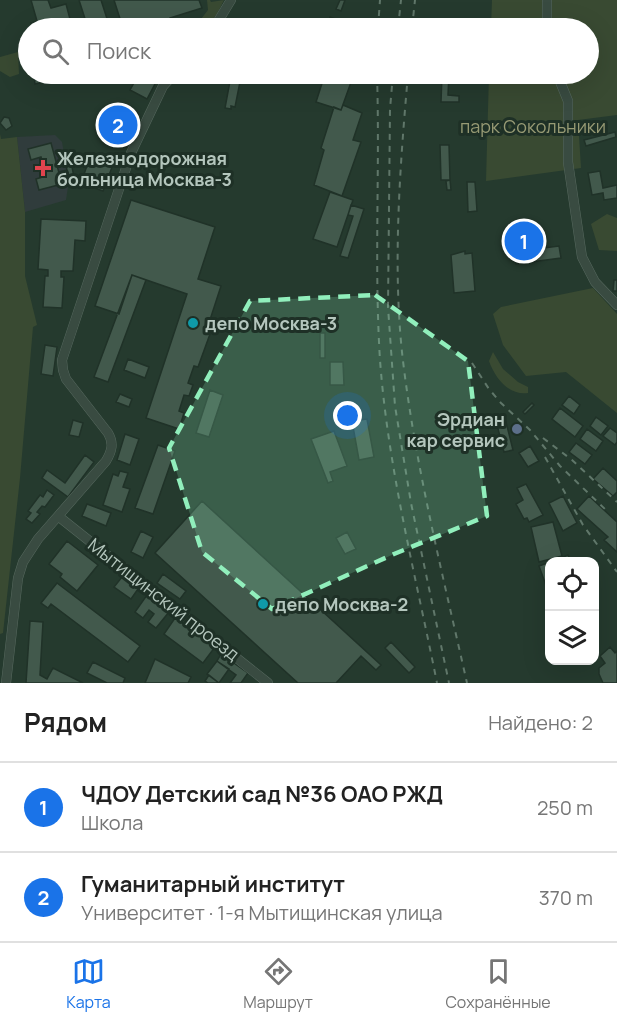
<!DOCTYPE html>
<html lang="ru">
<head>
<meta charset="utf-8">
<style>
	body { margin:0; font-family:Manrope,sans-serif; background:#f6f6f6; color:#222 }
	.controls { position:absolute; right:18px; bottom:18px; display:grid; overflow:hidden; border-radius:12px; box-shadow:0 6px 24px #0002 }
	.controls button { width:54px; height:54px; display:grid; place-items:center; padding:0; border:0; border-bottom:2px solid #e0e0e0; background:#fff; color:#222; font:30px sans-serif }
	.you { position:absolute; left:348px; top:416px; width:21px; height:21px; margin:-15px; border:4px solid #fff; border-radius:50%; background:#1a73e8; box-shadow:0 0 0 9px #1a73e833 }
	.badge { display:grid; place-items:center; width:39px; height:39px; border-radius:50%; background:#1a73e8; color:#fff; font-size:20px; font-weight:700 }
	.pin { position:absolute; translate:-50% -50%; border:3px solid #fff; box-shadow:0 2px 6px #0006 }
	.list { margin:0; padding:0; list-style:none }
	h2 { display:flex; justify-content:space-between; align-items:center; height:78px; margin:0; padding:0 24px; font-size:26px }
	h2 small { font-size:20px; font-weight:400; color:#767676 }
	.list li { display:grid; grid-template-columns:39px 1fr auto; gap:18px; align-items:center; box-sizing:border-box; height:90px; padding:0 24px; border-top:2px solid #e0e0e0 }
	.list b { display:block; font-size:22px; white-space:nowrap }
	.list p { margin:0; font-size:20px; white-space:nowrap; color:#767676 }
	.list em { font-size:20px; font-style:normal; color:#767676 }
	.icon { flex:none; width:33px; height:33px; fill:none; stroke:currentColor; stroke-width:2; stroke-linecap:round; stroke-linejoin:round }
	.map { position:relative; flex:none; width:617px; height:683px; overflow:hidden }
	.search { position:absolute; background:#fff; box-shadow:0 6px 24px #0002; left:18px; right:18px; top:18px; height:66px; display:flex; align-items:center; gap:15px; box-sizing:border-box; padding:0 21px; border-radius:33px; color:#767676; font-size:22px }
	.sheet { height:258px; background:#fff }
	nav { display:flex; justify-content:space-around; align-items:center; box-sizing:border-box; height:84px; border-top:2px solid #e0e0e0; background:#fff; font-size:16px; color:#767676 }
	nav a { display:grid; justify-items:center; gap:3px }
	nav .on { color:#1a73e8 }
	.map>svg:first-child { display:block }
	.medical { fill:#303c3c }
	.green { fill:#394a32 }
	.building { fill:#42594c; stroke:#203228; stroke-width:1.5 }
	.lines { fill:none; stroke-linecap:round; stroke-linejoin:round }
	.minor-casing { stroke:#57695f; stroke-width:10 }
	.minor { stroke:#394b41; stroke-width:9 }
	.rail { stroke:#60776a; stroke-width:2; stroke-dasharray:6 6; stroke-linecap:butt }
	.marked { fill:#91efbc; fill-opacity:0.2; stroke:#91efbc; stroke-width:4.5; stroke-dasharray:12 8; stroke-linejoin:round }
	.health-dot { fill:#e0444e; stroke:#1e3026; stroke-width:2 }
	.culture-dot { fill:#0f9aa8; stroke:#1e3026; stroke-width:2 }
	.service-dot { fill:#5c6f8a; stroke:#1e3026; stroke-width:2 }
	.labels { text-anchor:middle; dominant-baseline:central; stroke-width:6; stroke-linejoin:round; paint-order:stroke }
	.park-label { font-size:18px; fill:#979a74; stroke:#1e3026 }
	.poi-label { font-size:18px; font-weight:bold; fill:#b4c6bd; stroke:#1e3026; text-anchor:start }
	.street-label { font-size:18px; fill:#b4c6bd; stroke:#1e3026 }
</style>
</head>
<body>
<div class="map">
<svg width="617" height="683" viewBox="0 0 617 683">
	<rect width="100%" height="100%" fill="#253a2e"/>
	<path class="medical" d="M55,135l7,7 7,38 -3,20 -41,12 -8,-75z"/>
	<path class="green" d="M207,0h3l1,2 13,-2 -7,14 -9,11 -7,-6 7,-9z
		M492,0h125v115l-39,5 3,48 -95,13 3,-107h99v-46h-97z
		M18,52l1,22 -9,3 -10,-6v-14z
		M0,134l1,5 16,-2 8,75v64l12,49 -4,2 -13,151 -17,155 -3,1z
		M607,214l10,4v33l-18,-1 -8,-26z
		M593,288l24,26v99l-51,-41 -40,4 -23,-31 -10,-31 8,-7z
		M493,352l10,17 15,13 10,5v6c-19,3 -33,-15 -39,-32z"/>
	<path class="building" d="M31,0h17l3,8 15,-4 4,15 -13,4 2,5h-26l-2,-5 6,-2z
		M79,0h22l9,28h-22z
		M114,0h85l3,8 -32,10 3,10h-50z
		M340,0h5l-4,11 -5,-2z
		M330,17l7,3 -3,6 -6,-2z
		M46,74h20v4l-18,3z
		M46,74l2,7 -13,3 -1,-8z
		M66,74h24l1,2 -22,6z
		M139,74l17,8 -9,17 -17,-9z
		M325,74h29l-13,36 -25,-8z
		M442,74h7l-1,21 11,1v6h-18z
		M230,81l10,1 -5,25 -4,-1v3l-6,-1z
		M112,104l26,9 -12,34 -25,-9 3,-8h2l6,-17 -2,-1z
		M343,105l19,8 -9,27 8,2 -19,54 -28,-11 10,-35 -3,-2 13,-41 7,3z
		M4,117l5,1 3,8 -6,4 -6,-7z
		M615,132l1,5 -30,9 -2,-6z
		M51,143l11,41 -23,6 -3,-11 10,-3 -5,-19 -10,3 -3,-11z
		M440,145h9l1,35h-9z
		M91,154l23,8 -11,29 -22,-8z
		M91,154l-2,7 -18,1 4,20 -6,-2 -5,-24z
		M600,171l3,17 14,-3v13l-13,2 -1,-7 -11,2 -4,-22z
		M450,180l1,10h-4l-1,-9z
		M467,182h8l2,29 -9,1z
		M330,192l23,8 -16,47 -24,-8z
		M131,200l84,27 -17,52 23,7 -15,46 4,2 -12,33 -4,-1 -6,17 5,2 -4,11 -5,-1 -5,16 5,2 -5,16 -33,-11 41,-124 -55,-19 -13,39 -24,-8z
		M351,205l13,4 -16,49 -8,-2 13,-40 -5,-1z
		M41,219l45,2 -1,20 -10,-1 -2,31h-12v6h3l-2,31 -19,-1 2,-31h3v-6l-10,-1z
		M541,230l3,18 15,-2 2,12 -45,6 -2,-12 19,-3 -3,-18z
		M465,251v3l7,-1 3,38 -21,2 -3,-38z
		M132,275l14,5 -38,102 -14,-5z
		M614,280h3v11h-4z
		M320,320l7,2 -1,7 -8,-2z
		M320,333h5v25h-5z
		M45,345l12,2 -4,29 -12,-2z
		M128,359l21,8 -4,11 -21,-8z
		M330,362h13l1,23h-14z
		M210,390l13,5 -14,42 -13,-4z
		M120,394l12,5 -3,8 -13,-5z
		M569,396l11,9 -6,9 -12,-9z
		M532,403l2,2 -9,9 -2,-2z
		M560,408l23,18 -8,11 -23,-18z
		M596,417l12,9 -7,9 -11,-9z
		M367,419l7,38 -15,3 -7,-39z
		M73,420l10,3 -4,14 -10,-2z
		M506,422l7,28 -9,2 -7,-27z
		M610,428l7,5v9l-2,3 -12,-9z
		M587,429l16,12 -7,10 -16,-12z
		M334,431l13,35 -17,6 3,9 -5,2 -17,-44z
		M125,434l14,5 -9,26 -13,-5z
		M576,443l16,12 -7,9 -16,-12z
		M158,445l17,6 -22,63 -18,-6z
		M530,446l9,15 -11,6 -9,-14z
		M85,455l9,7 -26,35 -26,-19 5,-8 18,13z
		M603,468l14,13v11l-4,4 -20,-17z
		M120,471l8,2 -5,14 7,2 -8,23 -19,-7 10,-31 5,2z
		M526,484l17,31 -14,7 -2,-4 -3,1 -8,-15 7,-4 -6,-12z
		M47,490l7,5 -9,12 -3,-1 -5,6 3,2 -8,9 -6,-4 5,-6 -3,-2 12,-16 3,2z
		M563,496l14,27 -14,8 -14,-28z
		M589,496l28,26v30l-13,-12 4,-3 -31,-28z
		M202,501l179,164 -5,5 -15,-14 -25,27h-38l-143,-130z
		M87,504l24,9 -5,13 -24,-10z
		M553,522l9,34 -23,6 -8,-35z
		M141,531l12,6 -10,21 -12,-6z
		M347,532l9,17 -11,5 -9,-16z
		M67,541l31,24 -21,26 -17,-14 2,-3 -13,-10z
		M568,555l3,7h-20z
		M550,562v28l-2,1 -9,-25z
		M163,574l23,17 -6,8 -23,-16z
		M122,577l16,12 -7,10 -17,-12z
		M57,583l83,63 -12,16 -77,-58 -3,4 -7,-5z
		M147,595l22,17 -13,16 -8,-6 6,-8 -5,-4 -6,8 -8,-6z
		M175,618l40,29 -12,16 -39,-29z
		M30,621l13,1 -3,53 7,4 6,-11 30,15h-57z
		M391,642l24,25 -6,6 -24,-25z
		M610,647l5,6 2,-2v32h-14l-4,-9v-6l6,-5 -5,-7z
		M221,654l27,19 -7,10h-11l6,-8 -19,-14z
		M155,659l36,18 -3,6h-43z
		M217,661l12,8 -10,14 -12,-9z
		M93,662l32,16 -2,5h-16l-20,-10z
		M209,675l10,8h1h-12l-3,-2z"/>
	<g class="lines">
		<defs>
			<path id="minor" d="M547,0v28
				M214,28l17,-28
				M557,74l11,27v61l14,95 13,25 22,23
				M58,516l210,167
				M6,683l12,-105 5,-16 15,-23 68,-78c6,-10 8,-18 2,-28l-42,-54 -3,-9 -1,-10 69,-207 32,-67 11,-12"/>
		</defs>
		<use href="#minor" class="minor-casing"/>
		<use href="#minor" class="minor"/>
		<path class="rail" d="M378,28l2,-28
			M398,28l3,-28
			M412,28l3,-28
			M377,74c3,95 -3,191 3,286 8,109 36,217 57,323
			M393,74l-3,35 -2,198 7,99 16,97 38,180
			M408,74c-8,92 -16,194 -5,287 13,108 40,215 64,322
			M472,363l17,26 12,14 29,27 30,36 47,45
			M543,438l29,22 45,42
			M545,457l38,68 34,47"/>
	</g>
	<path class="marked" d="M375,295l93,66 19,155 -93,38 -122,55 -70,-57 -33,-104 81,-147z"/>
	<path class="health-dot" d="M40 159h6v6h6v6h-6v6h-6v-6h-6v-6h6z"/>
	<g class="culture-dot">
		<circle cx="193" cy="323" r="6"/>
		<circle cx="263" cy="604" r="6"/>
	</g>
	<circle class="service-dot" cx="517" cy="429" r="6"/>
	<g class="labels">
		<g class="park-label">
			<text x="533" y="126">парк Сокольники</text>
		</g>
		<g class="poi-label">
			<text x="57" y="158">Железнодорожная<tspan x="57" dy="21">больница Москва-3</tspan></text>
			<text x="205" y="323">депо Москва-3</text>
			<text x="505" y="419" text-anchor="end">Эрдиан<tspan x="505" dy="21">кар сервис</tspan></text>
			<text x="275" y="604">депо Москва-2</text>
		</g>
		<g class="street-label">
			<text transform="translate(164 599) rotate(38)">Мытищинский проезд</text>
		</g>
	</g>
</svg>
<div class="controls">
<button><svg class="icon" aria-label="locate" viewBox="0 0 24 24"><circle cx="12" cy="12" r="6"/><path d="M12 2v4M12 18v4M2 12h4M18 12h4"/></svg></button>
<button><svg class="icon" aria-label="layers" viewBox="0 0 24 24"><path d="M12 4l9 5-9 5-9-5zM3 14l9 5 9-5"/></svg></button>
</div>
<div class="you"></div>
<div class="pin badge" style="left:524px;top:241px">1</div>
<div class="pin badge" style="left:118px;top:125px">2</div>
<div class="search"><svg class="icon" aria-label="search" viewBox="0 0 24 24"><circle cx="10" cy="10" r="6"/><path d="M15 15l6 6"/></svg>Поиск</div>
</div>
<section class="sheet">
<h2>Рядом<small>Найдено: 2</small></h2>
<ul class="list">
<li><span class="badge">1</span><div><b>ЧДОУ Детский сад №36 ОАО РЖД</b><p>Школа</p></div><em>250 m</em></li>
<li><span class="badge">2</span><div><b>Гуманитарный институт</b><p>Университет · 1-я Мытищинская улица</p></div><em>370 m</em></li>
</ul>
</section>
<nav>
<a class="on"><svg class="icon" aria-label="map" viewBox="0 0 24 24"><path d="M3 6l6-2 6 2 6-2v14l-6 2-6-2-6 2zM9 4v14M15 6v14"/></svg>Карта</a>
<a><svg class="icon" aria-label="directions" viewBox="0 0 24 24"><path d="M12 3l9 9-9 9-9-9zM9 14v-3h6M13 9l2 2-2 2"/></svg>Маршрут</a>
<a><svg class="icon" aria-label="saved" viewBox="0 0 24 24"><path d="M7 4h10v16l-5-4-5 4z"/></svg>Сохранённые</a>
</nav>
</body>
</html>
